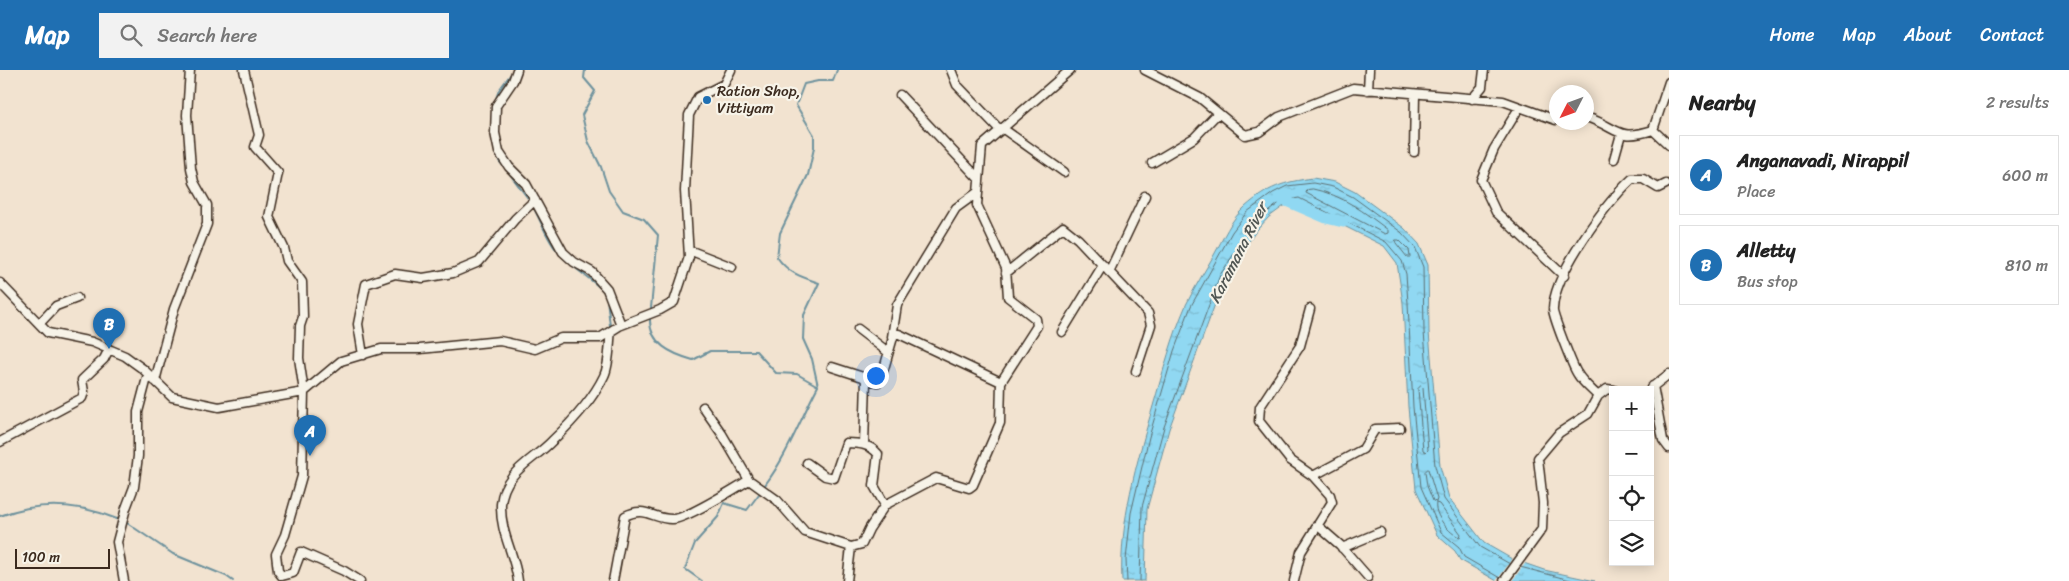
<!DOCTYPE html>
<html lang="en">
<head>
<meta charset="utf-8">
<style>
	body { margin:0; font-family:Sriracha,sans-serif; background:#f2f2f2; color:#222 }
	.controls { position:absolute; right:15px; bottom:15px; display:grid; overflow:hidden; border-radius:0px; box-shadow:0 2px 12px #0003 }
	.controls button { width:45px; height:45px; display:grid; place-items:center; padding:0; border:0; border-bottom:1px solid #e0e0e0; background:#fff; color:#222; font:25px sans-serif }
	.compass { position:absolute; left:1549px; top:15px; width:45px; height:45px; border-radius:50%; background:#fff; box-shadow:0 2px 12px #0003; rotate:228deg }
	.scale { position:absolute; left:15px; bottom:12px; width:95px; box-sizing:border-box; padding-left:5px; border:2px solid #3b2a1e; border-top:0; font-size:14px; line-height:18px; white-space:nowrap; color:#3b2a1e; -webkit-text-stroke:4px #f7f3e8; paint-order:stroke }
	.you { position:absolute; left:875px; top:305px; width:18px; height:18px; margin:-12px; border:4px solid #fff; border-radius:50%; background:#1a73e8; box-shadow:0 0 0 8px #1a73e833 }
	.badge { display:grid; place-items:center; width:32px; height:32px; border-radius:50%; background:#1f6fb2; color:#fff; font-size:16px; font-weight:700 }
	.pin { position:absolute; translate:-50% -41px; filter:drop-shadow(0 1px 2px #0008) }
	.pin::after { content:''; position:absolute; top:26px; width:18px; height:15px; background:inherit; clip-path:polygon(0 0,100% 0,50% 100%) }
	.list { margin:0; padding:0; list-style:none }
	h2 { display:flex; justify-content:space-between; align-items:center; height:65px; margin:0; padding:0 20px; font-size:21px }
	h2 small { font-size:16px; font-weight:400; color:#767676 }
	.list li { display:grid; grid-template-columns:32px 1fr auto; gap:15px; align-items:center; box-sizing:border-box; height:80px; margin:0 10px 10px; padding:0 10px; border:1px solid #e0e0e0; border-radius:0px }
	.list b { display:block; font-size:19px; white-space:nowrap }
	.list p { margin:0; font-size:16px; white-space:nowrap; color:#767676 }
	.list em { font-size:16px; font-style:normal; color:#767676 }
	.icon { flex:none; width:28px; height:28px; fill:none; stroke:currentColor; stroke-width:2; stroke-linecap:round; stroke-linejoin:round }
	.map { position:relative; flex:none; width:1669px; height:511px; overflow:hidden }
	header { display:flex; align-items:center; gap:30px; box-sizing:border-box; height:70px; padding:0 25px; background:#1f6fb2; color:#fff }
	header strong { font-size:24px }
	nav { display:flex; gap:28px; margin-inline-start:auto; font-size:18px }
	.search { width:350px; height:45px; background:#f2f2f2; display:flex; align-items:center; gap:12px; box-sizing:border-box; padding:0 18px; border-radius:0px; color:#767676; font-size:19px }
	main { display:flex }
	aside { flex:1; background:#fff }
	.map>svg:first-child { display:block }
	.water { fill:url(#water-ripples); stroke:#6e929d }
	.pier { fill:#f2e3d0 }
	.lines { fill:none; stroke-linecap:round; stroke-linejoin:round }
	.shore { stroke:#5d7073; stroke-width:1 }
	.stream { stroke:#6e929d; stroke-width:2 }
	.river { stroke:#90d8f2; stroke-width:11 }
	.minor-casing { stroke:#3b2a1e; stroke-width:11 }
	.minor { stroke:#f7f3e8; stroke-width:8 }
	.poi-dot { fill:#1f6fb2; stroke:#f7f3e8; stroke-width:2 }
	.labels { text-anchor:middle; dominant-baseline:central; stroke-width:4.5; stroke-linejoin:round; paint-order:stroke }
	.poi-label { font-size:15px; fill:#3b2a1e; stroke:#f7f3e8; text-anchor:start }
	.water-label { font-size:16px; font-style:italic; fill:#505653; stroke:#f7f3e8 }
</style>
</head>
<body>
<header>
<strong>Map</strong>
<div class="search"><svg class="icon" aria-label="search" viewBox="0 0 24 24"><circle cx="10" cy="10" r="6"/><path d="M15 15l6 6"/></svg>Search here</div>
<nav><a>Home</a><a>Map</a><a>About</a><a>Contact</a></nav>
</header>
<main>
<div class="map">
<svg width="1669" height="511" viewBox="0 0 1669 511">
	<defs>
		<pattern id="water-ripples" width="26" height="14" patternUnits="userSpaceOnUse" patternTransform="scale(1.25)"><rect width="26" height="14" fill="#90d8f2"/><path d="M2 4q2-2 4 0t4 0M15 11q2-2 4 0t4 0" fill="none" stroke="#7dbacf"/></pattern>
	</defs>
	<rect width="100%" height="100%" fill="#f2e3d0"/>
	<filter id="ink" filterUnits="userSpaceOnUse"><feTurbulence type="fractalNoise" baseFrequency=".02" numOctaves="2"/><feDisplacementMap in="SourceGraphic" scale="10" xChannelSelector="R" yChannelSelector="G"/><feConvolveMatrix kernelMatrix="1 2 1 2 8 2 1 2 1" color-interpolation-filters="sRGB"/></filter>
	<g filter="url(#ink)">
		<path class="water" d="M1313,108l22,4 20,10 49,36 15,16 9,21 1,67 11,134 9,32 35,45 28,16 32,11 51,11h-98l-37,-21 -5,-9 -18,-16 -21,-46 -8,-82 -5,-104 -6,-40 -13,-17 -86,-43 -14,3 -15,11 -13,14 -31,46 -56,152 -22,80 -2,72h-23c-3,-59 15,-119 31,-175 10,-34 19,-69 33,-101 8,-17 19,-34 28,-50 9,-16 17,-36 31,-48 23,-20 38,-25 68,-29z"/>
		<path class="pier" d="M1514,487l13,4 -15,20h-16z"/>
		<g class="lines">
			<path class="shore" d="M1313,119c30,6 51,23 75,41v3l-3,1 -79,-41 1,-3z
				M1396,170h3l10,10 1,7h-3l-11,-14z
				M1421,316l2,2 5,62 -2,2 -3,-2 -5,-61z
				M1428,399l9,30 -1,3 -3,-1 -6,-15 -2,-14z
				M1436,433l3,1 22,30 -1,3c-10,-2 -27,-23 -24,-34z
				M1520,497l54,14
				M1127,511l-1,-21 5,-47 18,-76 25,-86 17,-45 41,-74 15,-20 26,-19 14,-7 26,-3 20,4 20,10 48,35 14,15 8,20 1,65 11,134 9,33 36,48 30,17
				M1140,511l2,-74 22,-80 56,-152 19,-29 26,-32 17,-13 17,-3 87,44 16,19 4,13 2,29 5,104 8,80 20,45 18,15 5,10 36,21"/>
			<path class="stream" d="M585,0l-1,8 11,13 -13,24 6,26 13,26 8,24 14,20 21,8 14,16 -7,73
				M495,31l4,-11 14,-19
				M492,53v-15
				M492,63l2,12
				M497,84l2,7 7,8
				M509,103l21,28
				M532,135c9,15 15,36 27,48 14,16 33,25 47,41
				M607,229l3,27
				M650,249c-1,25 22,35 43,41l17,-9h46l20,22 21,1 21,12c-18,34 -30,68 -53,99
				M818,316l-6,-27 -9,-20 1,-24 15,-32c-18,-6 -31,-10 -42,-26l3,-24 28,-58 6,-27v-13l-18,-30 8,-21 14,-3h15l4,-11
				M0,446c39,-15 78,-13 117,3
				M127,453l46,31 53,22 7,5
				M702,511l-17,-12 10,-26 23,-26 6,-14 23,7 12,-16"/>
			<path class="river" d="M1279,128l47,20 17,4"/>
			<defs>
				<path id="minor" d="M244,0l15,65 -4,12 23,26 -9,44 15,31 3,13 15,21 1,35 -3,9 -1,32 5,34 -2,84 -17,59 -9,19 2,17 4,5 11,-3 8,-21 43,19 16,10
					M517,0l-4,11 -17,25 -1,27 4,19 10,15 17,17 37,68 11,10 18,10 15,17 14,36
					M951,0l6,15 43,45
					M1145,0l55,28 45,37 14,-3 20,-15 74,-29 150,13 53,19
					M1368,20l1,-20
					M900,25l79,84
					M1472,29l10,-12 2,-17
					M1519,38l-25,41 -13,31 15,32 68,64
					M1586,47c32,10 30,25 67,13l16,-48
					M1002,58l62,44
					M1653,60l16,15
					M1414,82l1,-58
					M1614,89l7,-25
					M1152,93l42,-25 24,-25
					M689,180l43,17
					M1109,202l36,-76
					M1006,203l57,-46 15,12 70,74 3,12 -15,46
					M0,213l48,50 44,9 33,14 18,13 29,28 47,10 85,-15 37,-31 40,-12h39l80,-8 35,8 26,-11h39l19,-12 41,-16 14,-8 15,-45 -4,-66 4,-76 9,-18 26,-13 7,-14
					M1310,239l-10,37 -40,61 -1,14 31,39 23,16
					M40,253l16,-17 21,-8
					M858,259l30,23
					M1062,262l41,-67
					M892,267l5,-32 59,-97 22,-16
					M363,285l-5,-31 8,-40 29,-10 28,4 30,-5 26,-11 36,-43 20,-19
					M832,297l31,10 3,3 -2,65
					M866,310l12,2 3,-3 13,-45h5l102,48
					M155,311l19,-72 33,-85v-19l-13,-23 -3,-14 -4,-53 3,-45
					M1653,316l10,54 6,8
					M1651,318l18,-14
					M1614,320l-7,-1 -9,7c-7,-7 -16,-14 -21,-23 -4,-6 -25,-59 -24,-64 1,-36 53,-106 79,-130h11l15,9 8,-4
					M703,337l19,27 27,46
					M0,372l82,-44 2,-6 -2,-12 22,-21 5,-10
					M807,393l18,13 9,2 12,-35c12,0 24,1 32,11l-4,32 11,19
					M1317,455l23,20 28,32
					M1342,478l38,-16
					M124,511l-7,-39 9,-34 8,-21 4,-31v-44l10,-38
					M518,511c-3,-27 -18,-47 -17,-77 3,-33 32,-43 51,-63 19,-18 41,-42 52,-65 6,-12 5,-32 7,-45
					M613,511l12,-65c21,-11 28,4 48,3 12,0 63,-31 76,-39l28,20 28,32 46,15 11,-3 7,-15 16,-24 51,-27 33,10 4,-3 27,-62 1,-41 36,-56 -1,-7 -28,-22 -2,-29 -29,-63 5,-59 88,-76
					M847,511l4,-34
					M1294,511l7,-29 31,-50 -2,-7 -17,-19 50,-27 12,-20 25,-1
					M1504,511l38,-52 1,-26 -5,-45 21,-25 29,-19 10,-18"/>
			</defs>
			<use href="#minor" class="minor-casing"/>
			<use href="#minor" class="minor"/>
		</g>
	</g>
	<circle class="poi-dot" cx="707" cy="30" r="5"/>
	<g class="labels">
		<g class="poi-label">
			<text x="717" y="21">Ration Shop,<tspan x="717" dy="17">Vittiyam</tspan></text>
		</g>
		<g class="water-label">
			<text transform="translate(1238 183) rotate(-63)">Karamana River</text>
		</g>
	</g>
</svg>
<div class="controls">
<button>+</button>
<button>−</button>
<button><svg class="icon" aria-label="locate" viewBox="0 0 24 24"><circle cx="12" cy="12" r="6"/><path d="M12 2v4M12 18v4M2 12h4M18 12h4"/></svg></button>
<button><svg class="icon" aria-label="layers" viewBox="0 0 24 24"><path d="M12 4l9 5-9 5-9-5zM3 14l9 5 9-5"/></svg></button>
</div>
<svg class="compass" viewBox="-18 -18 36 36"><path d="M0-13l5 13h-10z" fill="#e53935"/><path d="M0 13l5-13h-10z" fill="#767676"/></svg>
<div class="scale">100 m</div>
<div class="you"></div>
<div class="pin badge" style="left:310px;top:386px">A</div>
<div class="pin badge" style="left:109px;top:279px">B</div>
</div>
<aside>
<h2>Nearby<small>2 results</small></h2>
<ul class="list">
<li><span class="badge">A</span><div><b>Anganavadi, Nirappil</b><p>Place</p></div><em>600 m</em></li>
<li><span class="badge">B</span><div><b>Alletty</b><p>Bus stop</p></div><em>810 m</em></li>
</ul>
</aside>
</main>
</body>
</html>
